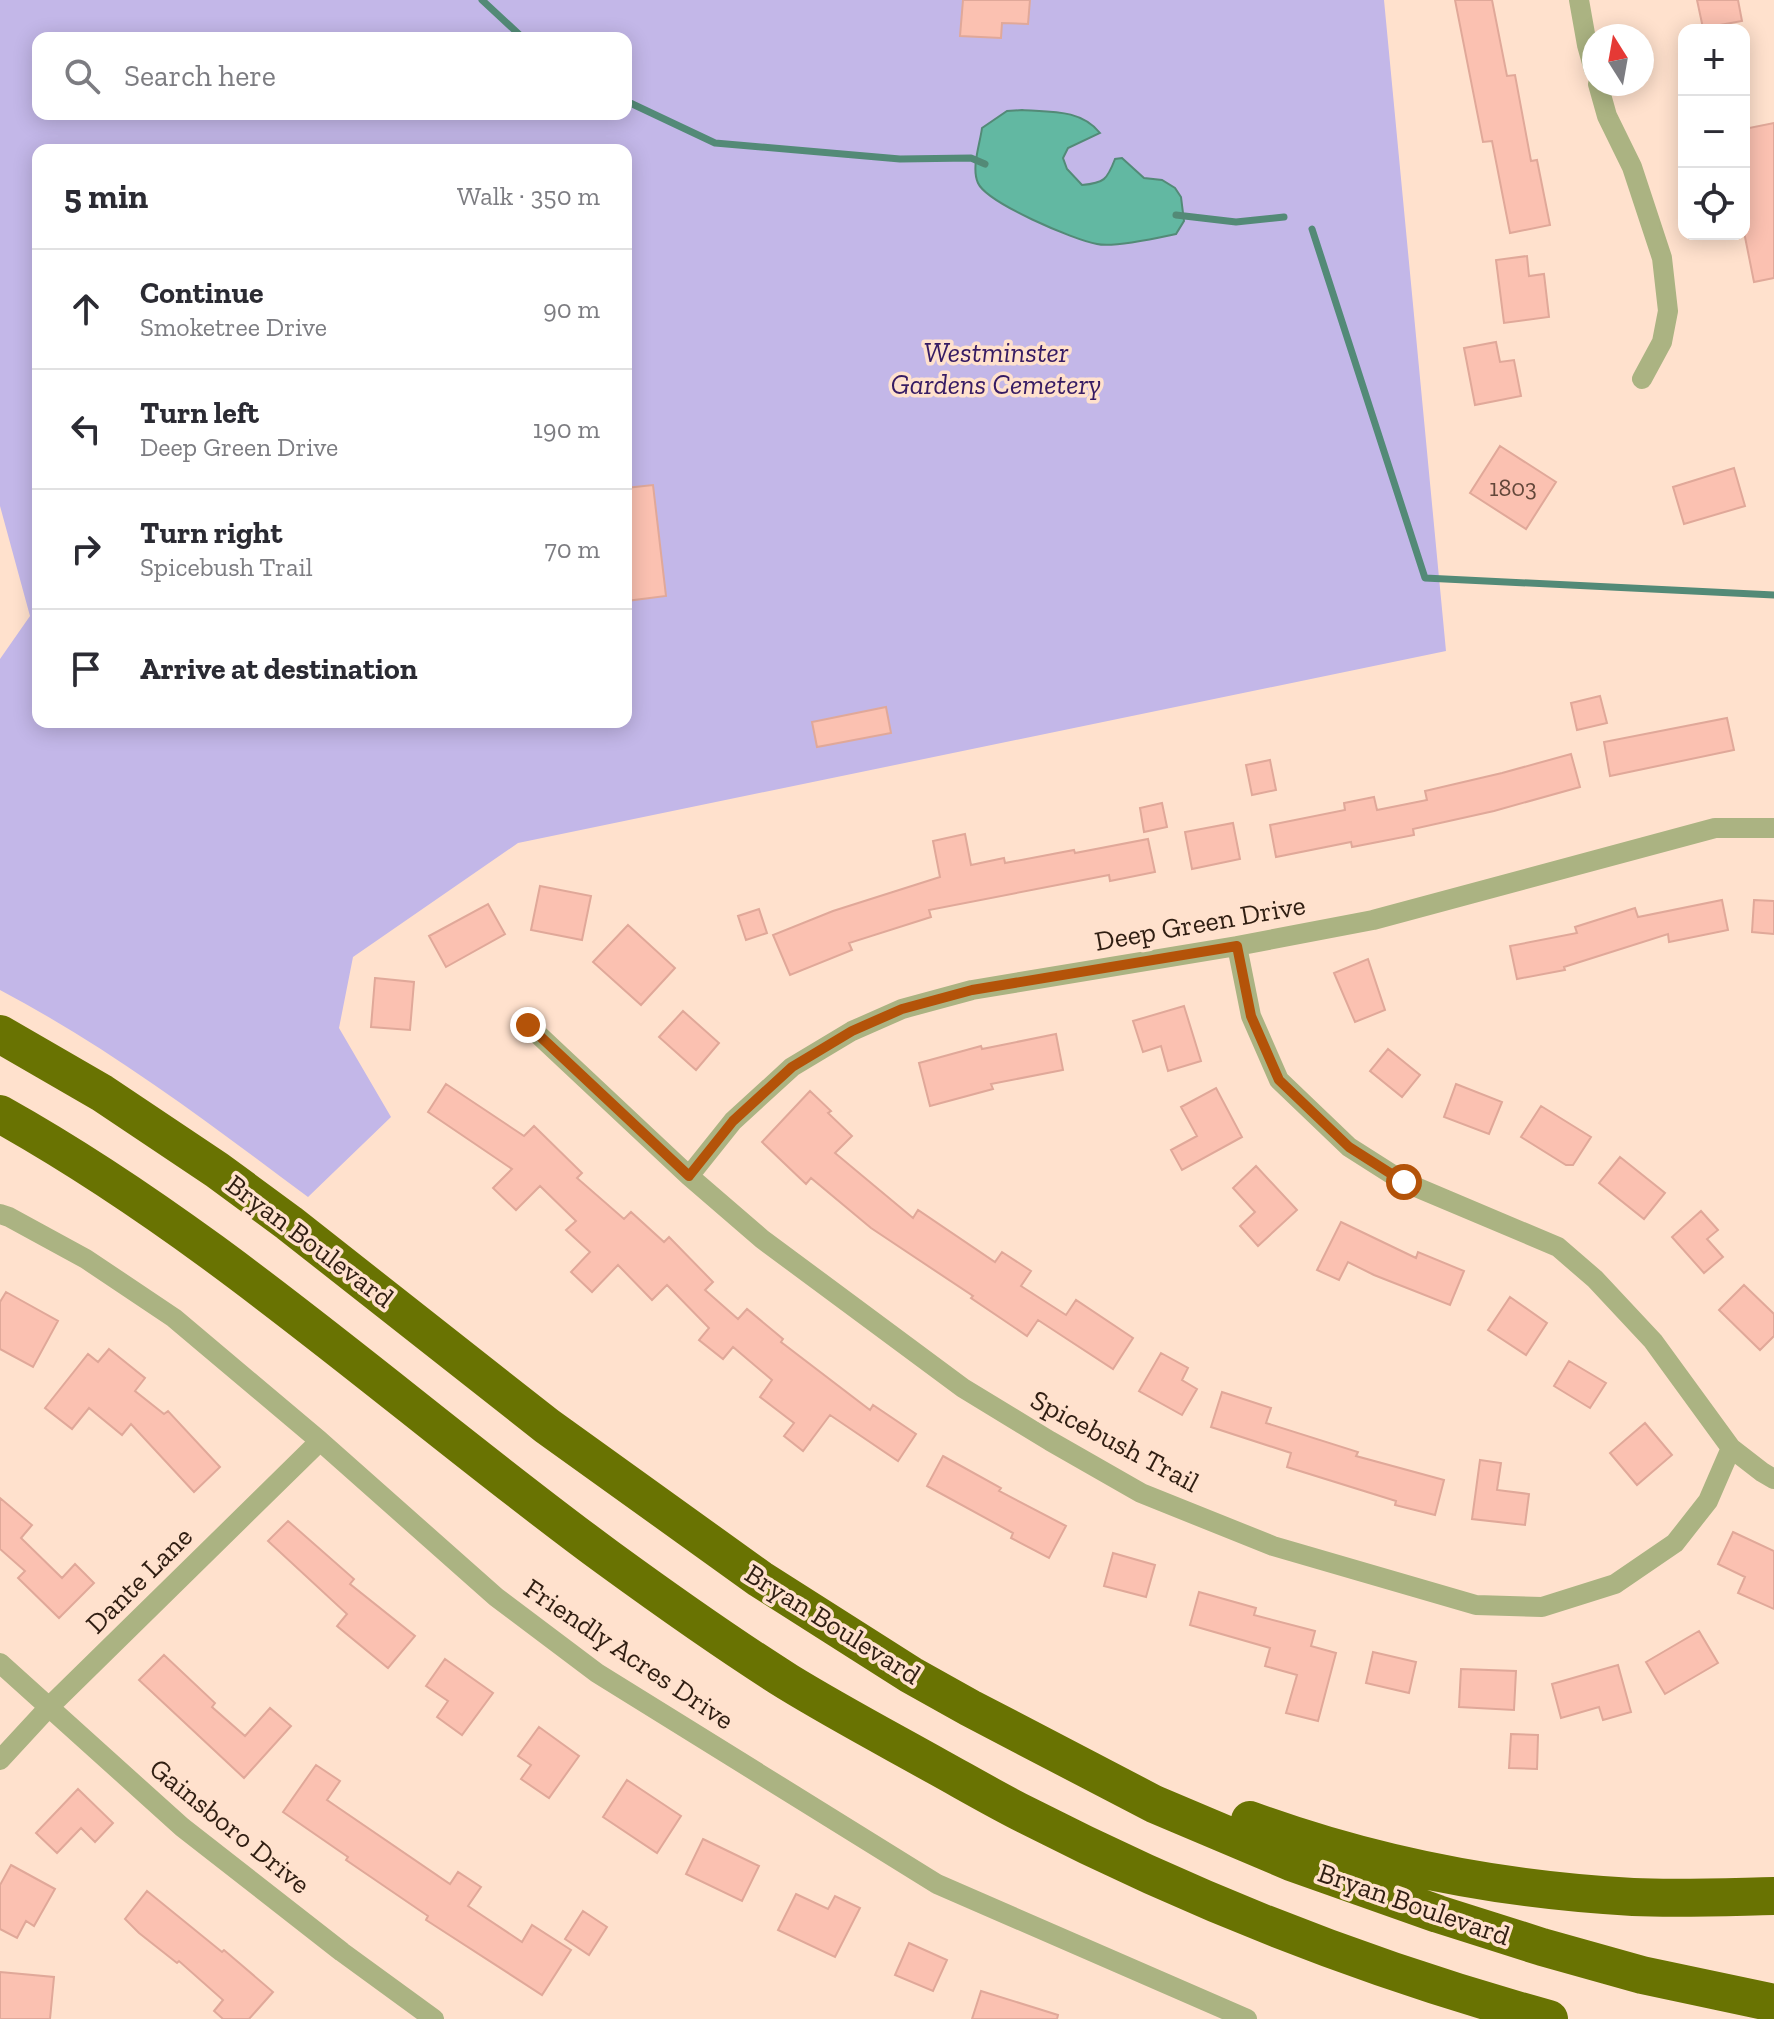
<!DOCTYPE html>
<html lang="en">
<head>
<meta charset="utf-8">
<style>
	body { margin:0; font-family:"Zilla Slab",serif; background:#f2f2f3; color:#2b2b33 }
	.controls { position:absolute; right:24px; top:24px; display:grid; overflow:hidden; border-radius:16px; box-shadow:0 4px 20px #0003 }
	.controls button { width:72px; height:72px; display:grid; place-items:center; padding:0; border:0; border-bottom:2px solid #e1e1e2; background:#fff; color:#2b2b33; font:40px sans-serif }
	.compass { position:absolute; left:1582px; top:24px; width:72px; height:72px; border-radius:50%; background:#fff; box-shadow:0 4px 20px #0003; rotate:349deg }
	.stop { position:absolute; width:24px; height:24px; margin:-18px; border:6px solid #b45309; border-radius:50%; background:#fff }
	.stop.end { background:#b45309; border-color:#fff; box-shadow:0 2px 8px #0008 }
	.list { margin:0; padding:0; list-style:none }
	h2 { display:flex; justify-content:space-between; align-items:center; height:104px; margin:0; padding:0 32px; font-size:34px }
	h2 small { font-size:26px; font-weight:400; color:#7c7c81 }
	.list li { display:grid; grid-template-columns:52px 1fr auto; gap:24px; align-items:center; box-sizing:border-box; height:120px; padding:0 32px; border-top:2px solid #e1e1e2 }
	.list b { display:block; font-size:30px; white-space:nowrap }
	.list p { margin:0; font-size:26px; white-space:nowrap; color:#7c7c81 }
	.list em { font-size:26px; font-style:normal; color:#7c7c81 }
	.icon { flex:none; width:44px; height:44px; fill:none; stroke:currentColor; stroke-width:2; stroke-linecap:round; stroke-linejoin:round }
	.map { position:relative; flex:none; width:1774px; height:2019px; overflow:hidden }
	.search { position:absolute; background:#fff; box-shadow:0 4px 20px #0003; left:32px; top:32px; width:600px; height:88px; display:flex; align-items:center; gap:20px; box-sizing:border-box; padding:0 28px; border-radius:16px; color:#7c7c81; font-size:30px }
	.panel { position:absolute; background:#fff; box-shadow:0 4px 20px #0003; left:32px; top:144px; width:600px; height:584px; border-radius:16px }
	.map>svg:first-child { display:block }
	.green { fill:#c3b7e8; fill-rule:evenodd }
	.water { fill:#62b8a2; stroke:#538a77; stroke-width:2 }
	.lines { fill:none; stroke-linecap:round; stroke-linejoin:round }
	.stream { stroke:#538a77; stroke-width:7 }
	.building { fill:#fbc1b1; stroke:#e0a899; stroke-width:2 }
	.minor { stroke:#abb382; stroke-width:20 }
	.motorway { stroke:#697302; stroke-width:38 }
	.route { stroke:#b45309; stroke-width:10 }
	.labels { text-anchor:middle; dominant-baseline:central; stroke-width:7; stroke-linejoin:round; paint-order:stroke }
	.number-label { font-size:24px; fill:#63473a }
	.park-label { font-size:28px; font-style:italic; fill:#361b63; stroke:#ffe1cd }
	.street-label { font-size:28px; fill:#301e12; stroke:#ffe1cd }
</style>
</head>
<body>
<div class="map">
<svg width="1774" height="2019" viewBox="0 0 1774 2019">
	<rect width="100%" height="100%" fill="#ffe1cd"/>
	<path class="green" d="M0,0h1384l62,651 -928,192 -165,114 -14,71 52,89 -83,80c-99,-74 -198,-149 -308,-207v-331l30,-43 -30,-110zM38,38h588v76h-588zM38,150h588v572h-588z"/>
	<path class="water" d="M1022,110c28,2 59,-1 78,23l-32,15 -5,10 4,11 15,16c22,-2 25,-5 33,-26l7,-1 22,20 18,2 13,8 6,9 3,24 -8,13c-19,4 -62,14 -79,10 -23,-4 -110,-41 -119,-61 -7,-15 2,-39 4,-55l25,-17z"/>
	<g class="lines">
		<path class="stream" d="M482,0l41,38
			M626,101l89,42 185,16 71,-1 14,6
			M1176,215l60,7 48,-5
			M1312,229l113,349 349,17"/>
	</g>
	<path class="building" d="M963,0h67l-2,24 -26,-1 -1,15 -41,-2z
		M1455,0h37l15,76 8,-1 16,86 6,-1 13,65 -40,8 -18,-92 -9,1z
		M1697,0h41l4,21 -39,7z
		M1774,123v155l-20,4 -10,-50v-103z
		M1527,256l2,20 15,-2 5,43 -45,6 -8,-63z
		M1496,342l4,20 14,-2 7,36 -46,9 -11,-57z
		M1500,446l56,36 -30,47 -56,-36z
		M1734,468l11,38 -61,18 -11,-37z
		M653,485l13,111 -40,5v-113z
		M1600,696l7,27 -30,7 -6,-27z
		M886,707l5,26 -74,14 -5,-25z
		M1727,718l7,32 -124,26 -6,-34z
		M1571,754l9,33 -86,24 -81,18 1,6 -62,12 -1,-5 -75,15 -6,-32 75,-15 -1,-7 30,-6 3,13 50,-10 -2,-9 77,-18z
		M1270,760l6,30 -24,5 -6,-30z
		M1162,803l5,24 -23,5 -4,-24z
		M1233,823l7,36 -48,10 -7,-37z
		M965,834l6,31 33,-7 1,5 69,-13 1,3 73,-14 7,33 -45,9 -1,-6 -180,35 2,7 -82,26 3,7 -62,25 -17,-40 60,-24 107,-34 -7,-36z
		M540,886l51,10 -9,44 -51,-10z
		M1722,900l6,30 -59,12 -1,-8 -104,33 1,3 -48,9 -7,-33 67,-13 -2,-6 60,-19 3,9z
		M1754,900l20,1v33l-22,-2z
		M488,904l17,30 -59,33 -17,-31z
		M759,909l8,24 -21,7 -8,-24z
		M628,925l47,43 -34,37 -48,-43z
		M1368,959l17,51 -30,12 -21,-49z
		M375,978l39,4 -4,48 -39,-3z
		M1184,1006l17,55 -33,10 -7,-25 -18,6 -10,-31z
		M683,1011l36,32 -23,27 -37,-33z
		M1056,1034l7,36 -72,14 2,5 -63,17 -11,-43 62,-17 1,3z
		M1388,1049l32,26 -18,22 -32,-26z
		M446,1084l78,52 10,-10 48,47 -5,5 47,41 7,-7 33,30 5,-5 44,45 -8,8 33,29 9,-10 36,30 -2,3 89,68 3,-5 43,29 -18,27 -68,-46 -27,36 -19,-15 10,-13 -34,-26 12,-17 -39,-33 -10,12 -24,-19 10,-12 -42,-43 -15,15 -34,-35 -26,27 -21,-20 19,-20 -24,-22 10,-9 -36,-35 -24,24 -23,-22 19,-19 -84,-57z
		M1456,1084l46,18 -13,32 -45,-17z
		M1216,1088l26,49 -60,33 -11,-20 26,-14 -16,-29z
		M810,1091l21,20 -3,2 24,23 -17,17 78,65 5,-8 77,52 7,-10 29,19 -10,15 45,29 10,-15 57,38 -20,31 -75,-49 -11,16 -56,-38 2,-2 -102,-68 -60,-50 -5,6 -44,-42z
		M1541,1106l50,31 -18,28h-7l-45,-28z
		M1620,1157l45,36 -21,26 -45,-36z
		M1256,1166l41,44 -39,36 -18,-20 15,-14 -22,-24z
		M1701,1211l17,19 -11,9 16,18 -19,16 -32,-36z
		M1341,1222l75,36 2,-6 46,19 -14,34 -76,-30 -26,-13 -9,18 -22,-10z
		M1744,1285l30,29v22l-14,14 -41,-40z
		M6,1292l52,29 -25,46 -33,-18v-47z
		M1510,1297l37,26 -21,32 -38,-25z
		M109,1349l36,29 -10,13 29,23 4,-3 52,56 -26,25 -63,-68 -9,11 -33,-27 -17,21 -27,-21 43,-54 10,8z
		M1161,1353l27,15 -6,12 15,9 -15,26 -43,-24z
		M1569,1361l37,22 -16,25 -36,-22z
		M1222,1392l49,16 -5,15 92,29 -2,4 88,24 -9,35 -40,-10 1,-4 -109,-34 4,-14 -80,-26z
		M1645,1423l27,32 -35,30 -27,-32z
		M943,1456l58,32 -2,3 67,35 -17,32 -38,-20 2,-5 -86,-47z
		M1480,1460l21,3 -4,27 32,4 -4,31 -53,-6z
		M0,1498l32,27 -11,13 41,40 13,-14 19,19 -35,35 -41,-40 7,-7 -25,-22z
		M288,1521l66,58 -4,5 65,52 -27,32 -51,-42 10,-12 -79,-73z
		M1733,1532l41,19v58l-36,-16 7,-16 -27,-13z
		M1113,1553l42,12 -9,32 -42,-11z
		M1199,1592l57,16 -2,7 61,16 -4,15 25,7 -18,68 -32,-8 11,-38 -32,-9 5,-18 -80,-23z
		M1699,1631l19,32 -53,31 -19,-32z
		M1373,1652l43,10 -7,31 -43,-10z
		M164,1655l51,48 -3,4 33,29 25,-28 21,18 -47,52 -105,-98z
		M445,1659l48,34 -31,42 -25,-18 11,-16 -22,-15z
		M1618,1665l13,47 -28,8 -4,-13 -38,11 -9,-34z
		M1461,1669l55,2 -2,39 -55,-3z
		M539,1727l40,29 -30,42 -28,-19 10,-14 -13,-9z
		M1511,1734l27,1 -1,34 -28,-1z
		M316,1765l24,16 -13,19 123,84 8,-12 23,15 -13,19 54,36 10,-17 39,25 -29,45 -116,-75 2,-4 -82,-56 2,-3 -65,-45z
		M627,1780l54,36 -24,37 -54,-36z
		M78,1789l35,34 -18,19 -14,-14 -24,25 -21,-20z
		M703,1839l56,27 -17,35 -56,-27z
		M11,1865l44,24 -21,37 -8,-5 -9,17 -17,-9v-44z
		M147,1891l75,61 2,-2 49,42 -24,27h-26l-9,-8 9,-11 -44,-39 -2,2 -38,-30 -14,-14z
		M796,1894l32,15 7,-13 25,12 -25,49 -57,-27z
		M583,1911l24,16 -18,28 -24,-16z
		M909,1943l38,17 -14,31 -38,-16z
		M0,1972l54,5 -4,42h-50z
		M981,1991l77,24 -1,4h-85z"/>
	<g class="lines">
		<path class="minor" d="M1579,0l8,45 7,25
			M1598,84l9,32 25,51 30,91 6,53 -6,31 -20,37
			M1237,946l14,70 28,64 70,67 55,35 154,65 37,32 58,62 78,107 31,24 12,7
			M528,1025l161,151 73,63 201,149 87,53 91,52 132,53 203,59 66,2 73,-23 60,-41 33,-42 23,-53
			M689,1176l44,-55 59,-54 60,-36 50,-22 70,-19 265,-44 136,-26 342,-92h59
			M0,1214l9,3 77,42 88,59 146,123 176,156 101,76 340,211 310,135
			M0,1663l182,164 160,125 92,67
			M0,1760l48,-52 272,-267"/>
		<path class="motorway" d="M0,1034l102,59 115,77 72,53 258,203 213,153 151,96 59,33 184,96 137,58 147,52 104,33 100,28 132,28
			M0,1114c220,123 406,296 608,444 59,43 118,85 180,124 49,30 100,57 150,85 29,16 58,33 88,48 166,85 343,155 523,204
			M1250,1820c123,45 252,70 383,77 47,2 94,0 141,-1"/>
	</g>
	<g class="lines">
		<path class="route" d="M528,1025l161,151 44,-55 59,-54 60,-36 50,-22 70,-19 265,-44 14,70 28,64 70,67 55,35"/>
	</g>
	<g class="labels">
		<g class="number-label">
			<text x="1513" y="487">1803</text>
		</g>
		<g class="park-label">
			<text x="996" y="352">Westminster<tspan x="996" dy="32">Gardens Cemetery</tspan></text>
		</g>
		<g class="street-label">
			<text transform="translate(1200 923) rotate(-10)">Deep Green Drive</text>
			<text transform="translate(310 1241) rotate(37)">Bryan Boulevard</text>
			<text transform="translate(1115 1441) rotate(28)">Spicebush Trail</text>
			<text transform="translate(139 1580) rotate(-45)">Dante Lane</text>
			<text transform="translate(833 1624) rotate(32)">Bryan Boulevard</text>
			<text transform="translate(629 1654) rotate(34)">Friendly Acres Drive</text>
			<text transform="translate(230 1826) rotate(39)">Gainsboro Drive</text>
			<text transform="translate(1414 1904) rotate(19)">Bryan Boulevard</text>
		</g>
	</g>
</svg>
<div class="controls">
<button>+</button>
<button>−</button>
<button><svg class="icon" aria-label="locate" viewBox="0 0 24 24"><circle cx="12" cy="12" r="6"/><path d="M12 2v4M12 18v4M2 12h4M18 12h4"/></svg></button>
</div>
<svg class="compass" viewBox="-18 -18 36 36"><path d="M0-13l5 13h-10z" fill="#e53935"/><path d="M0 13l5-13h-10z" fill="#7c7c81"/></svg>
<div class="stop" style="left:1404px;top:1182px"></div>
<div class="stop end" style="left:528px;top:1025px"></div>
<div class="search"><svg class="icon" aria-label="search" viewBox="0 0 24 24"><circle cx="10" cy="10" r="6"/><path d="M15 15l6 6"/></svg>Search here</div>
<section class="panel">
<h2>5 min<small>Walk · 350 m</small></h2>
<ul class="list">
<li><svg class="icon" aria-label="ahead" viewBox="0 0 24 24"><path d="M12 20V5M6 11l6-6 6 6"/></svg><div><b>Continue</b><p>Smoketree Drive</p></div><em>90 m</em></li>
<li><svg class="icon" aria-label="left" viewBox="0 0 24 24"><path d="M17 20v-9H6M10 6l-5 5 5 5"/></svg><div><b>Turn left</b><p>Deep Green Drive</p></div><em>190 m</em></li>
<li><svg class="icon" aria-label="right" viewBox="0 0 24 24"><path d="M7 20v-9h11M14 6l5 5-5 5"/></svg><div><b>Turn right</b><p>Spicebush Trail</p></div><em>70 m</em></li>
<li><svg class="icon" aria-label="arrive" viewBox="0 0 24 24"><path d="M6 21V4h12l-3 4 3 4H6"/></svg><div><b>Arrive at destination</b></div></li>
</ul>
</section>
</div>
</body>
</html>
